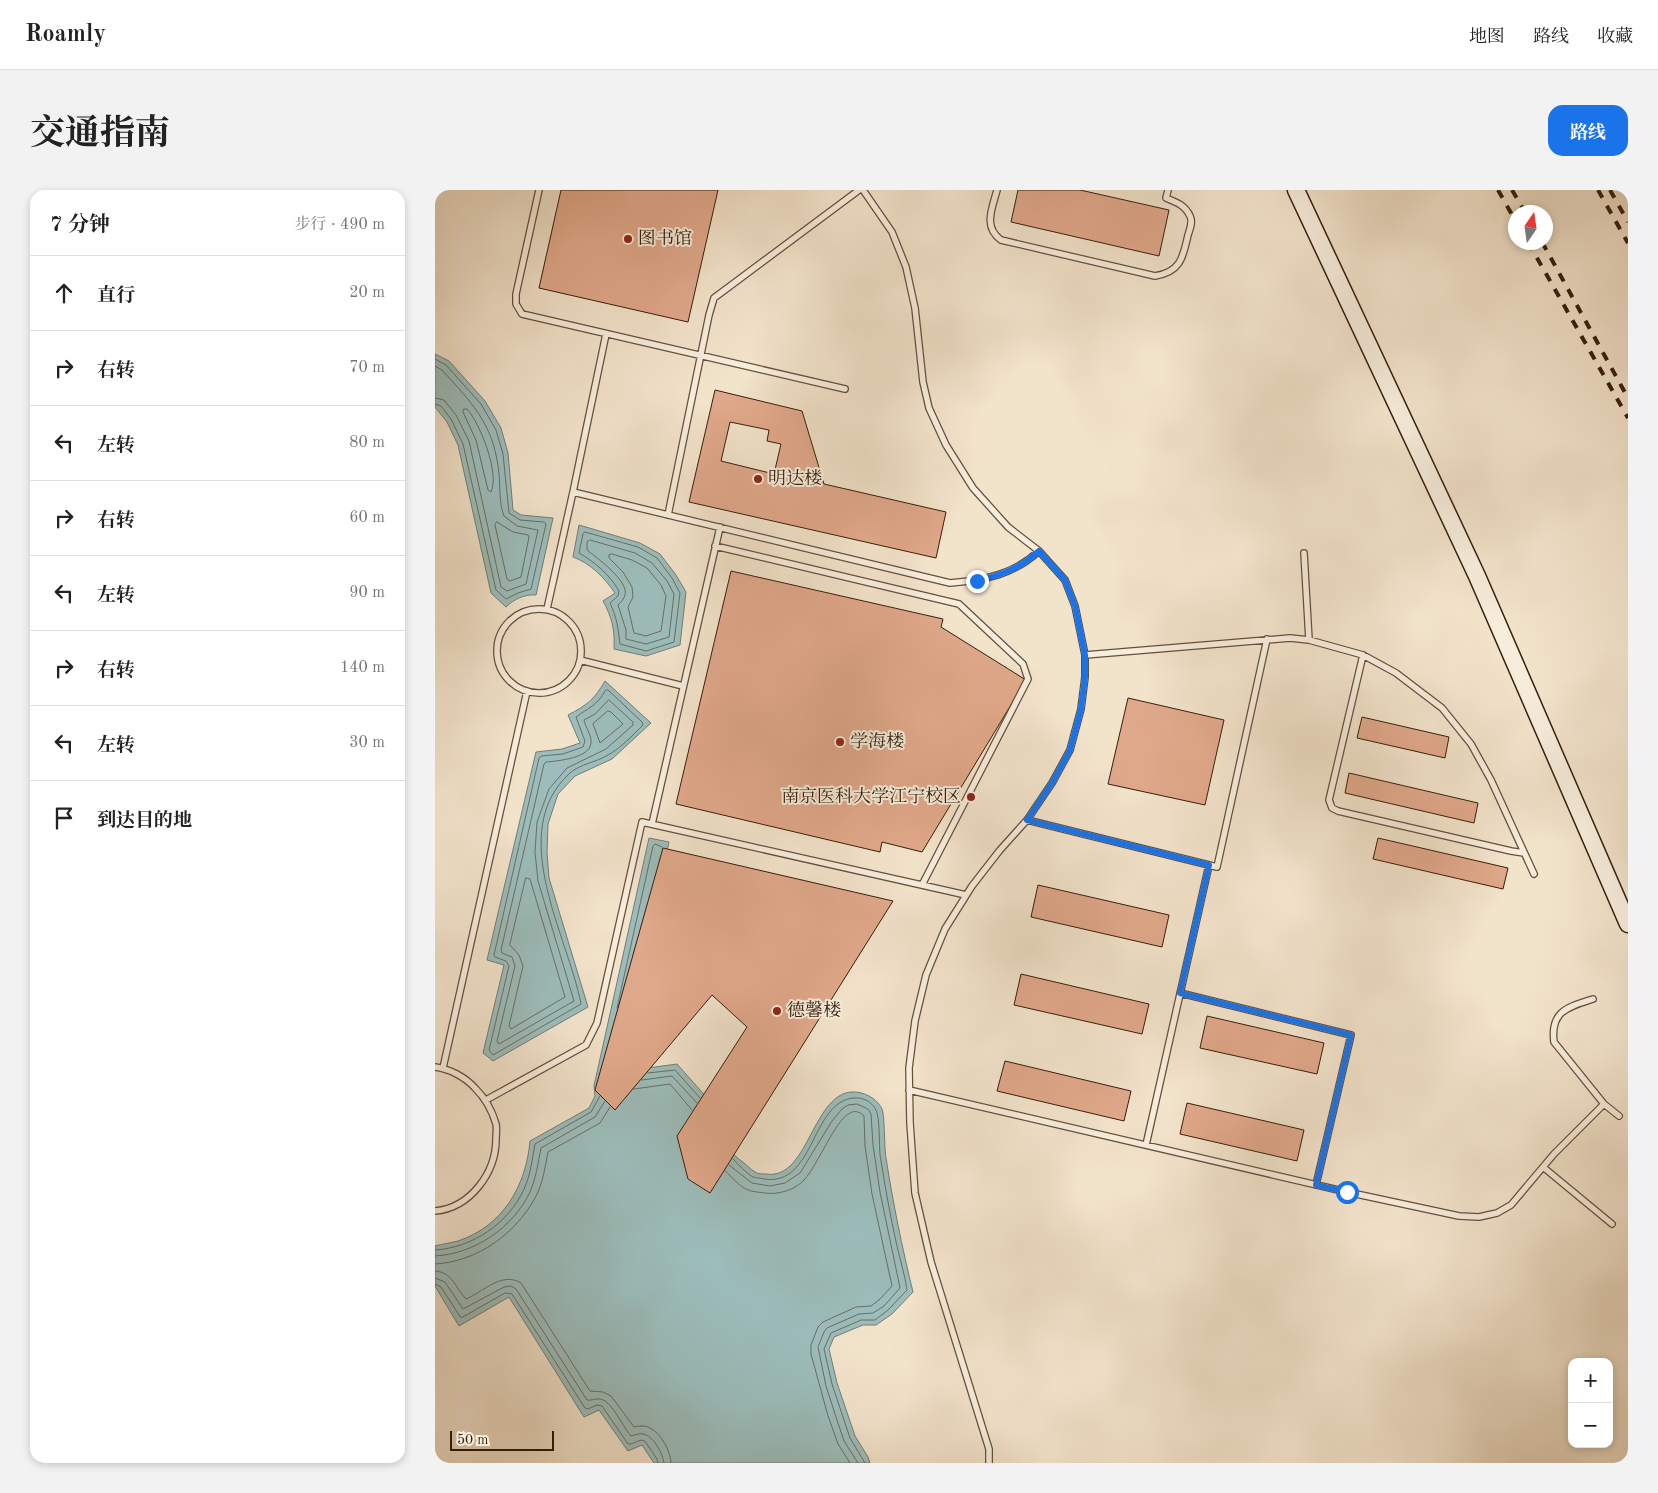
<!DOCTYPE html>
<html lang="zh">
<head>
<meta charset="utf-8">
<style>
	body { margin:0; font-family:"Old Standard TT","Noto Serif SC",serif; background:#f2f2f2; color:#222 }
	.controls { position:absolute; right:15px; bottom:15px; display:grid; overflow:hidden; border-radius:10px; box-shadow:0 2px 8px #0003 }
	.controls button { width:45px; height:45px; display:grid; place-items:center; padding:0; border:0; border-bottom:1px solid #e0e0e0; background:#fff; color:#222; font:25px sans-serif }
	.compass { position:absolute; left:1073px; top:15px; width:45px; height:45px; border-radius:50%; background:#fff; box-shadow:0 2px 8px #0003; rotate:13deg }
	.scale { position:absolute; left:15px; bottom:12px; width:104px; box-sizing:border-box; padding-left:5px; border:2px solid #371e0b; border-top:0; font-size:14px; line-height:18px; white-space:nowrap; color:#371e0b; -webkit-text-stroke:4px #f7eddd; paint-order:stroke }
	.stop { position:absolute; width:15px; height:15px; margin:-11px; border:4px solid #1a73e8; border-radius:50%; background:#fff }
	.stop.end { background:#1a73e8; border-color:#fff; box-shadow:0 1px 5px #0008 }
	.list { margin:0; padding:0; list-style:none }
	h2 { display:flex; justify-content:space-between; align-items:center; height:65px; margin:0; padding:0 20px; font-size:21px }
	h2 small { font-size:16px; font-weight:400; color:#767676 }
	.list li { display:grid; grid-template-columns:32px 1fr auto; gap:15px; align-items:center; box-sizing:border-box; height:75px; padding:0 20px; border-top:1px solid #e0e0e0 }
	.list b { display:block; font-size:19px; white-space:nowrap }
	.list em { font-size:16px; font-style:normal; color:#767676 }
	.icon { flex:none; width:28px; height:28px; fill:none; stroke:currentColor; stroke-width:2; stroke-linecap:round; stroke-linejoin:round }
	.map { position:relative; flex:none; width:1193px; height:1273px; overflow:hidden; border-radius:15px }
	header { display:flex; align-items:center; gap:30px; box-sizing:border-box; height:70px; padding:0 25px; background:#fff; border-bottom:1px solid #e0e0e0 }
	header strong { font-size:24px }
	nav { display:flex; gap:28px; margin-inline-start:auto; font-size:18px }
	.intro { display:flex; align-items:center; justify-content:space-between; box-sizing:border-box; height:120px; padding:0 30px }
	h1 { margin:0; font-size:35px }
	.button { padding:12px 22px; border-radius:15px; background:#1a73e8; color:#fff; font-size:18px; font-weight:700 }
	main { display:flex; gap:30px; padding:0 30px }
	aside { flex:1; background:#fff; border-radius:15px; box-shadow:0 2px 8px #0003 }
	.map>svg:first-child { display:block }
	.water { fill:#9cbdbb; stroke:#747d75 }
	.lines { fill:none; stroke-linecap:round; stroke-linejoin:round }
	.shore { stroke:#6a6e63; stroke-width:1 }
	.building { fill:#e0a88a; stroke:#371e0b; fill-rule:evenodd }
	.lane-casing { stroke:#664f3b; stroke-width:8 }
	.secondary-casing { stroke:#371e0b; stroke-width:19 }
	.lane { stroke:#f7eddd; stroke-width:5.5 }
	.secondary { stroke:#f7eddd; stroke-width:16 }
	.rail { stroke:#371e0b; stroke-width:4; stroke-dasharray:9 9; stroke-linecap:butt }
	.route { stroke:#1a73e8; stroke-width:6 }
	.poi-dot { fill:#8f2418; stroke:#f7eddd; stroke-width:2 }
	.labels { text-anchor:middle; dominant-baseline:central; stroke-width:4; stroke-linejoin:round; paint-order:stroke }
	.poi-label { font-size:18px; fill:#371e0b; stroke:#f7eddd; text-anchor:start }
</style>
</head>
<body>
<header>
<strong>Roamly</strong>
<nav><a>地图</a><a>路线</a><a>收藏</a></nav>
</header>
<div class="intro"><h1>交通指南</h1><a class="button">路线</a></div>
<main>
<aside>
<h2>7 分钟<small>步行 · 490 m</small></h2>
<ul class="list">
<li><svg class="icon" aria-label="ahead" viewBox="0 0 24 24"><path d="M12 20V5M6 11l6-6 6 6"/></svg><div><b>直行</b></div><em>20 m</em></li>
<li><svg class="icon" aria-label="right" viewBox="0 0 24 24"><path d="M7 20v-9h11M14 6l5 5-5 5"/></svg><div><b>右转</b></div><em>70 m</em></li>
<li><svg class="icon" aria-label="left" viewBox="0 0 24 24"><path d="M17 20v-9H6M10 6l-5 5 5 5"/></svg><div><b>左转</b></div><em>80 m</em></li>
<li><svg class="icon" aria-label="right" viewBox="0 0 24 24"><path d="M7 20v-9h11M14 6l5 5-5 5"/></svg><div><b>右转</b></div><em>60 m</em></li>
<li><svg class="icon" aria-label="left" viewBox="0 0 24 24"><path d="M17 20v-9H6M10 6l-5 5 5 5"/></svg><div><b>左转</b></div><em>90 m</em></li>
<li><svg class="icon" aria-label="right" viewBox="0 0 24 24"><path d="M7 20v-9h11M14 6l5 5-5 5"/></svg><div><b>右转</b></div><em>140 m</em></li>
<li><svg class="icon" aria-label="left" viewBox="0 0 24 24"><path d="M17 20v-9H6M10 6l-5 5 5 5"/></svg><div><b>左转</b></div><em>30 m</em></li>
<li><svg class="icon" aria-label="arrive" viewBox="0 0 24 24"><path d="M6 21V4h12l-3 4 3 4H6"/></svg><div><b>到达目的地</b></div></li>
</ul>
</aside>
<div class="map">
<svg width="1193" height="1273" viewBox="0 0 1193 1273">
	<rect width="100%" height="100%" fill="#f2e3cb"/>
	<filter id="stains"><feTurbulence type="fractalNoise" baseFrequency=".004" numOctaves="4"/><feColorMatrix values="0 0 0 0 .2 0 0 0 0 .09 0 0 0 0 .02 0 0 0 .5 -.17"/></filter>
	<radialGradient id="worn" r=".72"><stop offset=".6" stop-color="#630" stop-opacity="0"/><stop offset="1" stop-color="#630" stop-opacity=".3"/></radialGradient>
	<path class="water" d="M0,164l14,7 36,40 16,27 7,25 5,57 8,5 32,3 -17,77c-11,-1 -22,4 -30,12l-15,-14 -33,-148 -11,-23 -12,-15z
		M144,335l61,18 20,11 16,21 10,17 -6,53 -34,11 -32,-7c1,-19 -2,-32 -11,-48l12,-8c-11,-16 -25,-30 -42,-36z
		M170,491l46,42 -39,36 -37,17 -17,18 -10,30 -1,28 2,26 39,129 -95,54 -10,-8 21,-88 -17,-5 49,-208 26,-3 18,-6 -12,-28c19,-10 26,-15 37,-34z
		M214,648l20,4 -50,230 58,-8 39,44 -10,22c12,10 23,20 34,30 5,3 10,9 15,12 3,2 7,2 11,2 39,6 45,-66 77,-80 14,-6 33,2 39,15 3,8 2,38 4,49 7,45 16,89 27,134l-21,22 -16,11h-13l-29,12 -5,12 8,34 18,53 13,21 2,6h-216l-12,-18 -14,6 -29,-41 -15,7 -75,-120 -50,29 -24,-40v-40c7,-2 16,-3 23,-5 45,-15 68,-55 72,-100l59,-33 6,-12 -1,-10z"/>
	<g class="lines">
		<path class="shore" d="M0,169l11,6 35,39 15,26 7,24 6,59 11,7 24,2 2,2 -15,65 -13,4 -12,6 -10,-9 -33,-146 -12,-25 -10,-13 -6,-2
			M0,176l7,4c28,31 50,52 56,96 3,16 0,35 6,50l13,10 21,4 -12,54 -19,7 -6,-4 -32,-146 -13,-26 -12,-15 -9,-2
			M29,219h3c13,14 33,65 24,83l-3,-2 -12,-50 -13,-28z
			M62,332l16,10 15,3 1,2 -8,40 -11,4 -3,-2 -12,-54z
			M150,342l53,15 19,11 15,20 8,15 -6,49 -28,9 -26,-7c-2,-16 -3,-26 -10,-41l8,-7 1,-5c-9,-16 -24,-29 -40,-38l4,-19z
			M155,350l45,13 17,10 15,18 7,13 -5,43 -23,7 -20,-5v-9l-8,-25c3,-3 6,-6 7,-10 4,-14 -28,-37 -38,-45v-8z
			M177,364l20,6 15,8 14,17 5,11 -5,35 -15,5 -12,-3 -6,-26 5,-10 -1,-10 -9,-15 -14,-14v-3z
			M173,500l34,32 1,3c-10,10 -22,23 -35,30 -11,7 -28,9 -38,18 -65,59 -2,163 11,231l-88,51 -4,-5 20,-84 -3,-5 -11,-4 -1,-2 45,-197 2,-2 22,-2 20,-7 2,-6 -9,-24c12,-9 21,-11 29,-26z
			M174,510l24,22v3l-27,24 -39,19 -18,21 -12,33 -2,30 3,29 36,120 -75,43 -2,-3 18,-75 -3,-9 -10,-4 -1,-3 43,-186 2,-2c12,-1 44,-4 45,-19 1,-8 -6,-16 -7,-23l11,-6z
			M173,521l3,1 12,12 -23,19 -7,-19z
			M91,688l4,1 35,118 -54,32 -2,-3 14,-60 -4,-11 -9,-10z
			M182,818l36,-162 2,-2 7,3
			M213,883l27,-3 25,28
			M207,890l30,-4 25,27
			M199,899l36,-5 22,26
			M298,969c6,6 13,14 20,18 3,1 8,1 11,2 51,8 47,-78 90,-81 9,-1 18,4 22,12 4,8 3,34 4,45 5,30 10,61 17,91 3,14 8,29 10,44l-19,20 -13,10h-14l-30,13 -7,16 8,35 18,54 15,25
			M294,975l23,18 18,3 15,-3 15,-10 32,-52 10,-12 6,-4 9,-1 11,5 3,5 2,31 7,47 20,96 -16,18 -11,7 -14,1 -32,14 -3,4 -6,15 8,39 9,28 9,27 14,22
			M290,981c7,6 13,14 21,18 5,3 13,3 19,4 13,2 30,-3 39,-13 14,-15 31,-60 46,-67 5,-3 10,-1 14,3l1,30 7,48 20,92 -13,14 -8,6 -15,1 -33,15 -5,5 -7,18v9l17,62 10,28 12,19
			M0,1060c37,-2 74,-27 89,-61 7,-15 8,-30 11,-45l56,-32 9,-16
			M0,1066c39,-2 78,-28 95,-64 6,-14 8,-29 11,-44l54,-31 10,-16
			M0,1074c42,-2 82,-31 101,-68 7,-13 9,-29 12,-44l52,-29 10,-16
			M0,1081c18,1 20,17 31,28 17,-7 36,-28 55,-16l69,108 13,1 8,4 23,31c5,-1 11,-2 16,1 11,5 21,24 21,35
			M0,1088l10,4 18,27 41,-22 7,-1 5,3 71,111c5,1 10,-3 16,0 9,3 21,28 28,36 4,-1 8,-3 12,-2 10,1 20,20 21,29
			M0,1094l6,3 20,31 44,-25 7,1 73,114 3,1 9,-4 5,1 26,38c6,1 11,-6 17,-3l12,18 1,4"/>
	</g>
	<path class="building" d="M126,0h157l-30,132 -149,-34z
		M583,0h62l89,20 -10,46 -148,-34z
		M280,200l87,21 22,73 122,28 -10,46 -247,-56zM295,232l39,8 -2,11 14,3 -7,30 -53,-13z
		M296,381l212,48 -2,8 85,53 -104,172 -40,-10 -2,10 -204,-48z
		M693,508l96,22 -19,85 -97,-21z
		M927,527l87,20 -4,21 -88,-20z
		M914,583l129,30 -4,20 -129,-30z
		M943,648l130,30 -5,21 -130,-30z
		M228,658l230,53 -183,292 -22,-14 -11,-43 70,-109 -35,-32 -97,115 -20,-20z
		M603,695l131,30 -7,32 -131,-30z
		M586,784l128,30 -7,30 -128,-29z
		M772,826l117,27 -7,31 -117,-26z
		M570,871l126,30 -7,30 -127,-30z
		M752,913l117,27 -7,31 -117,-27z"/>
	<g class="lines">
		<defs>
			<path id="lane" d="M104,0l-23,104v10l6,10 323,75
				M428,0l29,42 14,35 9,41 8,74 6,26 17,37 27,43 35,39 31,24 26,29 10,26 10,49v22l-4,32 -11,41 -18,33 -25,37 -27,30 -28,36 -27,43 -19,46 -11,46 -6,47 1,55 5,70 16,69 58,187v14
				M562,0c-5,19 -14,37 4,50l154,36c26,-4 28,-19 33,-41 2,-6 5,-13 2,-19 -5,-11 -14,-14 -24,-18l2,-8
				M138,302l377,91c35,-3 63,-8 89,-32
				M233,325l41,-200 5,-17 145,-108
				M280,356l244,58 64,60 5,15 -106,206
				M869,363l5,87
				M112,419l26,-117 33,-158
				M62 461a42 42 0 1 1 84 0a42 42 0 1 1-84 0Z
				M650,465l205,-17 19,2 54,15 33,18 46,35 29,36 20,36 43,94
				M928,465l-34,145 3,8 6,3 173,40 13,2
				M145,470l103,26
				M592,630l190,47 50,-228
				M217,634l68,-297
				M745,803l171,42 -35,150
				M1158,809c-25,8 -43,12 -39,43l50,62 15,12
				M0,877c15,2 30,10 40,21 10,10 17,22 21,36 1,5 0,10 0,15 0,34 -26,69 -61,72
				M8,878l84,-377
				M474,900l438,102 112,24 20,1 18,-4 14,-8 43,-51 50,-50
				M51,910l100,-55 11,-22 45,-201 324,73
				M711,955l63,-280
				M1108,977l69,57"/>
			<path id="secondary" d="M861,0l181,386 151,348"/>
		</defs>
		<use href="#lane" class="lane-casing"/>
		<use href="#secondary" class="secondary-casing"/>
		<use href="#lane" class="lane"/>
		<use href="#secondary" class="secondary"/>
		<path class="rail" d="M1063,0l17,30
			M1077,0l13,22
			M1163,0l30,53
			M1175,0l18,32
			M1093,52l100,176
			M1107,52l86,156"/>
	</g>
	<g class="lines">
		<path class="route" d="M542,391c24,-6 44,-13 62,-30l26,29 10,26 10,49v22l-4,32 -11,41 -18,33 -25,37 182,45 -29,128 171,42 -35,150 31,7"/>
	</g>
	<g class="poi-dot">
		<circle cx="193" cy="49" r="5"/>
		<circle cx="323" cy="289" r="5"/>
		<circle cx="405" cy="552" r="5"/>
		<circle cx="536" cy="607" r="5"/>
		<circle cx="342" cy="821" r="5"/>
	</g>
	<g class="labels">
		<g class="poi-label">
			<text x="203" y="49">图书馆</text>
			<text x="333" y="289">明达楼</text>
			<text x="415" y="552">学海楼</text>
			<text x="526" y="607" text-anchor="end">南京医科大学江宁校区</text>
			<text x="352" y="821">德馨楼</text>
		</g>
	</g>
	<rect width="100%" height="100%" filter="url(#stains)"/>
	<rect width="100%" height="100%" fill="url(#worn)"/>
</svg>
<div class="controls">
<button>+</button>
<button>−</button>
</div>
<svg class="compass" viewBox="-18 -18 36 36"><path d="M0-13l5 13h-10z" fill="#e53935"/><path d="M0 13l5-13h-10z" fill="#767676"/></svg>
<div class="scale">50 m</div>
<div class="stop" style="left:912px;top:1002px"></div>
<div class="stop end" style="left:542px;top:391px"></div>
</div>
</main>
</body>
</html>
